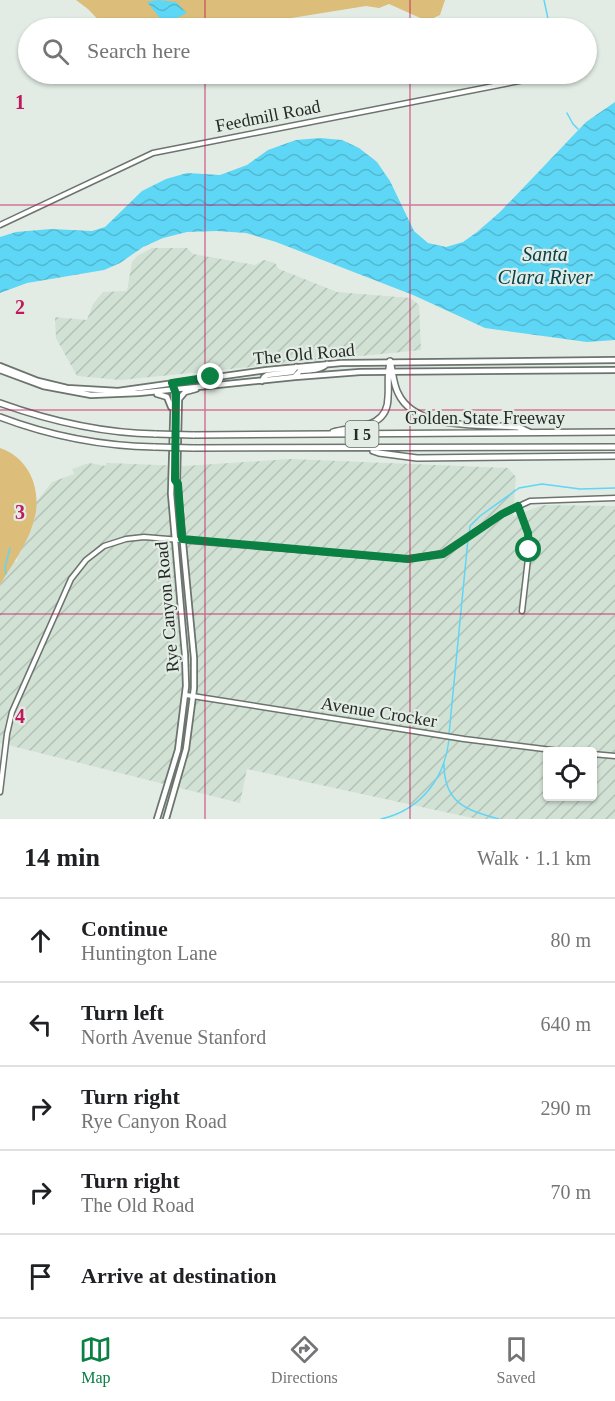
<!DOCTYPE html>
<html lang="en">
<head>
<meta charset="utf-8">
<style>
	body { margin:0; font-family:"Times New Roman",serif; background:#f2f2f2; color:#202124 }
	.controls { position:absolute; right:18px; bottom:18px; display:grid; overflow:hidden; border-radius:6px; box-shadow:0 2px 4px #0004 }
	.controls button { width:54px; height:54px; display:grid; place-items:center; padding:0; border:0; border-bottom:2px solid #e0e0e0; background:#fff; color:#202124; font:30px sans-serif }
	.stop { position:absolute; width:18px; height:18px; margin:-14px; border:4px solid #0b8043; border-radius:50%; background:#fff }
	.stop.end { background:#0b8043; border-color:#fff; box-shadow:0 2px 6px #0008 }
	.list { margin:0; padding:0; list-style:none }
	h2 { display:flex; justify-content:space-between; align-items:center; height:78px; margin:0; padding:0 24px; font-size:26px }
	h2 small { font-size:20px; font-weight:400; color:#757577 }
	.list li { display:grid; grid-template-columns:39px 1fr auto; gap:18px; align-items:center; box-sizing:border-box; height:84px; padding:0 24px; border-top:2px solid #e0e0e0 }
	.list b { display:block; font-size:22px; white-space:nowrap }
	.list p { margin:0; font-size:20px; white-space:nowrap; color:#757577 }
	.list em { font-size:20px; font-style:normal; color:#757577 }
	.icon { flex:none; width:33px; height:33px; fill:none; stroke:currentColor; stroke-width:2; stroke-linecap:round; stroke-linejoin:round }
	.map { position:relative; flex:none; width:615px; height:819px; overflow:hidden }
	.search { position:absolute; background:#fff; box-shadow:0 2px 4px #0004; left:18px; right:18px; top:18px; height:66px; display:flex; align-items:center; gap:15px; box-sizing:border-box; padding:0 21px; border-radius:33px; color:#757577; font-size:22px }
	.sheet { height:498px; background:#fff }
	nav { display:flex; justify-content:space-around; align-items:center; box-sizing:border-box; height:84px; border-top:2px solid #e0e0e0; background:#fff; font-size:16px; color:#757577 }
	nav a { display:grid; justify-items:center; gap:3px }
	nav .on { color:#0b8043 }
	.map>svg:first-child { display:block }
	.industrial { fill:url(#industrial-furrows); fill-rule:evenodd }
	.green { fill:#dcbd79 }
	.water { fill:url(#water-waves) }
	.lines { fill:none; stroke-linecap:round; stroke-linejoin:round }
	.stream { stroke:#5ed6f5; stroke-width:1.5 }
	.minor-casing { stroke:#6b746d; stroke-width:7 }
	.major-casing { stroke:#6b746d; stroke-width:8 }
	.highway-casing { stroke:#6b746d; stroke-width:8 }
	.minor { stroke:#fff; stroke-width:4 }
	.major { stroke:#fff; stroke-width:4.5 }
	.highway { stroke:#fff; stroke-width:5 }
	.highway-bridge-casing { stroke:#6b746d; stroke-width:8; stroke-linecap:butt }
	.highway-bridge { stroke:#fff; stroke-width:5 }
	.route { stroke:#0b8043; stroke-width:8 }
	.grid { fill:none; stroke:#c2185b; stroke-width:1.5; stroke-opacity:0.55 }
	.labels { text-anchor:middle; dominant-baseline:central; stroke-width:4.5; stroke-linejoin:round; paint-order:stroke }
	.shield { fill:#e2ece4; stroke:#5e645f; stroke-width:1.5 }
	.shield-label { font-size:16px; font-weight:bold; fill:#252926 }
	.street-label { font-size:18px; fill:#252926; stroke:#e2ece4 }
	.water-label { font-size:20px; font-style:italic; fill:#08404d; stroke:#e2ece4 }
	.grid-label { font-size:20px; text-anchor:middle; font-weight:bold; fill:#c2185b; stroke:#e2ece4; stroke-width:4.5; stroke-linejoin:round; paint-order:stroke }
</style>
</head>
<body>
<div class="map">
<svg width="615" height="819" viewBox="0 0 615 819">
	<defs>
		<pattern id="industrial-furrows" width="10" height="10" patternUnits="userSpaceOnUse" patternTransform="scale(1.5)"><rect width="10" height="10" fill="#d1e1d4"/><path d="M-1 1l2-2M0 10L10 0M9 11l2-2" fill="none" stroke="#b3c1b6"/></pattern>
		<pattern id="water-waves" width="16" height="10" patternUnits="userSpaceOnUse" patternTransform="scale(1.5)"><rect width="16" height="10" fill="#5ed6f5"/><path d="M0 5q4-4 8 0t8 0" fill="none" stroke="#52b8d2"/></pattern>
	</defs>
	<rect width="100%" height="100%" fill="#e2ece4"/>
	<path class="industrial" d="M152,248h35l6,6 62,11 9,-5 11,3 4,6 58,23 73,6 9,7 2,45 -300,30 -44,-4 -21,-38 -1,-21 32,3 6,-16 10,-12 24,-1 5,-29 5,-6z
		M290,459l218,9 8,9 -3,39 31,-11 71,1v313h-138l-230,-50 -7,34 -240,-60v-158l14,-24 3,1 1,-9 13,-23 4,-12 1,-16 16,-20 22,-8 -2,-5 17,-6 17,3 1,-3 77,3zM548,752h44v44h-44z"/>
	<path class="green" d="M76,0h369l-5,15 -13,6 -38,-17 -10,4 -13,-2 -118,19 -2,3h-140l-18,-19z
		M0,448c32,11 43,46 33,76 -7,22 -22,42 -33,61z"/>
	<path class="water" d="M158,0l18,2 11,11 -14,7 -2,8h-15l3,-11 -12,-15z
		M615,102v238l-28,2 -102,-14 -72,-33 -137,-53 -30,-9 -29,-2 -30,1 -24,6 -20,9 -23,16 -16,7 -77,13 -27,10v-56l16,-5 35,-3 41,2 13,-4 37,-36 24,-12 21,-6 33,2 27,-10 21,-15 28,-10 24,-2 22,2 17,8 18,14 13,19 24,50 14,12 18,4 17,-5 14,-10 23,-20 86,-90z"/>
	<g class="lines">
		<path class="stream" d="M544,0l6,28
			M567,113l6,11 5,5
			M469,534l1,-8 10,-10 39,-28 23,-4 38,5 35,-1
			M6,574l-1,-7 5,-19
			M449,734l19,-195
			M444,764c0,40 23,46 55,55
			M381,819c40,-9 64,-41 68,-80"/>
		<defs>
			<path id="minor" d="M0,225l153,-72 402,-79
				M518,506l10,27 1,17 -7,61
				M186,695l278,44 104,13
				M592,754l23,2
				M0,792l7,-58 5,-22 59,-133 15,-19 18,-14 22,-7 18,-2 264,22 35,-6 59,-39 28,-13 85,-3"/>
			<path id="major" d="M0,366l38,15 29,7 51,3 149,-21 74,-7 274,-3
				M0,370l43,16 48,9 48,-2 156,-16 65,-5 255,-2
				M295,376l5,-5c9,-1 20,0 27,-7
				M262,381l2,-4 3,-2 25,-3 4,-5
				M157,394l10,3 4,10
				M157,819l21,-69 8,-64 -1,-31 -14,-161 3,-104
				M166,819l20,-70 8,-61v-30l-17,-178 2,-81 6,-7 11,-3"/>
			<path id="highway" d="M390,361c3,11 3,22 8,32 17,38 84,31 120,34l11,5
				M0,403c50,18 102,30 156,31
				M0,417c50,19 102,29 155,30
				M333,432c23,-6 55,-3 55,-35 1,-11 -1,-23 2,-34
				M193,435l422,-3
				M193,448l422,-1
				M373,451l6,2 38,5 198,-2"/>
		</defs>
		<use href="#minor" class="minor-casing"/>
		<use href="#major" class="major-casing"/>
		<use href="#highway" class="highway-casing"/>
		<use href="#minor" class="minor"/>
		<use href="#major" class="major"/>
		<use href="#highway" class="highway"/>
		<defs>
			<path id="highway-bridge" d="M156,434l37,1
				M155,447l38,1"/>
		</defs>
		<use href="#highway-bridge" class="highway-bridge-casing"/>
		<use href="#highway-bridge" class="highway-bridge"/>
	</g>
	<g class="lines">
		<path class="route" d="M211,377l-39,6 4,11 -1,86 3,4 4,55 226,20 35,-5 59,-40 16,-8 10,27 1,17"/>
	</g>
	<path class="grid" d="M205,0v28M410,0v28M205,74v745M410,74v745M0,205h615M0,410h615M0,614h615"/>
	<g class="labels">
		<rect class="shield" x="345.5" y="421" width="33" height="26" rx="4.5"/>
		<g class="shield-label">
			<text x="362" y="434">I 5</text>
		</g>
		<g class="street-label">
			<text transform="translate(268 116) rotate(-11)">Feedmill Road</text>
			<text transform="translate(304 354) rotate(-5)">The Old Road</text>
			<text x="485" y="418">Golden State Freeway</text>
			<text transform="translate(167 607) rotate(-95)">Rye Canyon Road</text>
			<text transform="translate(379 712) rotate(9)">Avenue Crocker</text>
		</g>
		<g class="water-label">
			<text x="545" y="254">Santa<tspan x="545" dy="23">Clara River</tspan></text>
		</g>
	</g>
	<g class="grid-label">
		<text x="20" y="109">1</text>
		<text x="20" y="314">2</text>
		<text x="20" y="519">3</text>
		<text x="20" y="723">4</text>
	</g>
</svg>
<div class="controls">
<button><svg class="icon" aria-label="locate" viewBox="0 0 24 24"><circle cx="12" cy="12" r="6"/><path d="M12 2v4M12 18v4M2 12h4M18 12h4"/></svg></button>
</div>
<div class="stop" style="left:529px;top:550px"></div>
<div class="stop end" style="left:211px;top:377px"></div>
<div class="search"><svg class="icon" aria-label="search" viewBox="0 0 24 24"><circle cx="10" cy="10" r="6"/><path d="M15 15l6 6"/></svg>Search here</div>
</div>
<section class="sheet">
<h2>14 min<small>Walk · 1.1 km</small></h2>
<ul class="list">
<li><svg class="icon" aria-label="ahead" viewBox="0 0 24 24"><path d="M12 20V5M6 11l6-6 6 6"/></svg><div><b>Continue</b><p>Huntington Lane</p></div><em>80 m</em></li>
<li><svg class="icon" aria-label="left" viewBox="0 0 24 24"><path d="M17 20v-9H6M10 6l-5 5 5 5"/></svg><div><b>Turn left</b><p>North Avenue Stanford</p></div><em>640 m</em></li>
<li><svg class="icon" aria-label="right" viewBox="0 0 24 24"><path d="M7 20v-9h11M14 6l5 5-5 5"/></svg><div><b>Turn right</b><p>Rye Canyon Road</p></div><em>290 m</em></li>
<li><svg class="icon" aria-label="right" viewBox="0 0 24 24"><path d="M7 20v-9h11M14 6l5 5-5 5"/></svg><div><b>Turn right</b><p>The Old Road</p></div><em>70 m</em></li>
<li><svg class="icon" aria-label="arrive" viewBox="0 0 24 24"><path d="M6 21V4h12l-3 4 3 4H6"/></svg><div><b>Arrive at destination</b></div></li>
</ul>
</section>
<nav>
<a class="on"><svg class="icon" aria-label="map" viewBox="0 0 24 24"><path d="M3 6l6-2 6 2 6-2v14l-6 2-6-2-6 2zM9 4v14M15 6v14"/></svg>Map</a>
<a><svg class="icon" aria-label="directions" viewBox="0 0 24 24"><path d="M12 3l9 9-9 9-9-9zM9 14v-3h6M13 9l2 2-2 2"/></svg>Directions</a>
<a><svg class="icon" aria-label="saved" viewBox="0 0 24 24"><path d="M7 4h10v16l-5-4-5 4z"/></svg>Saved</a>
</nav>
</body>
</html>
